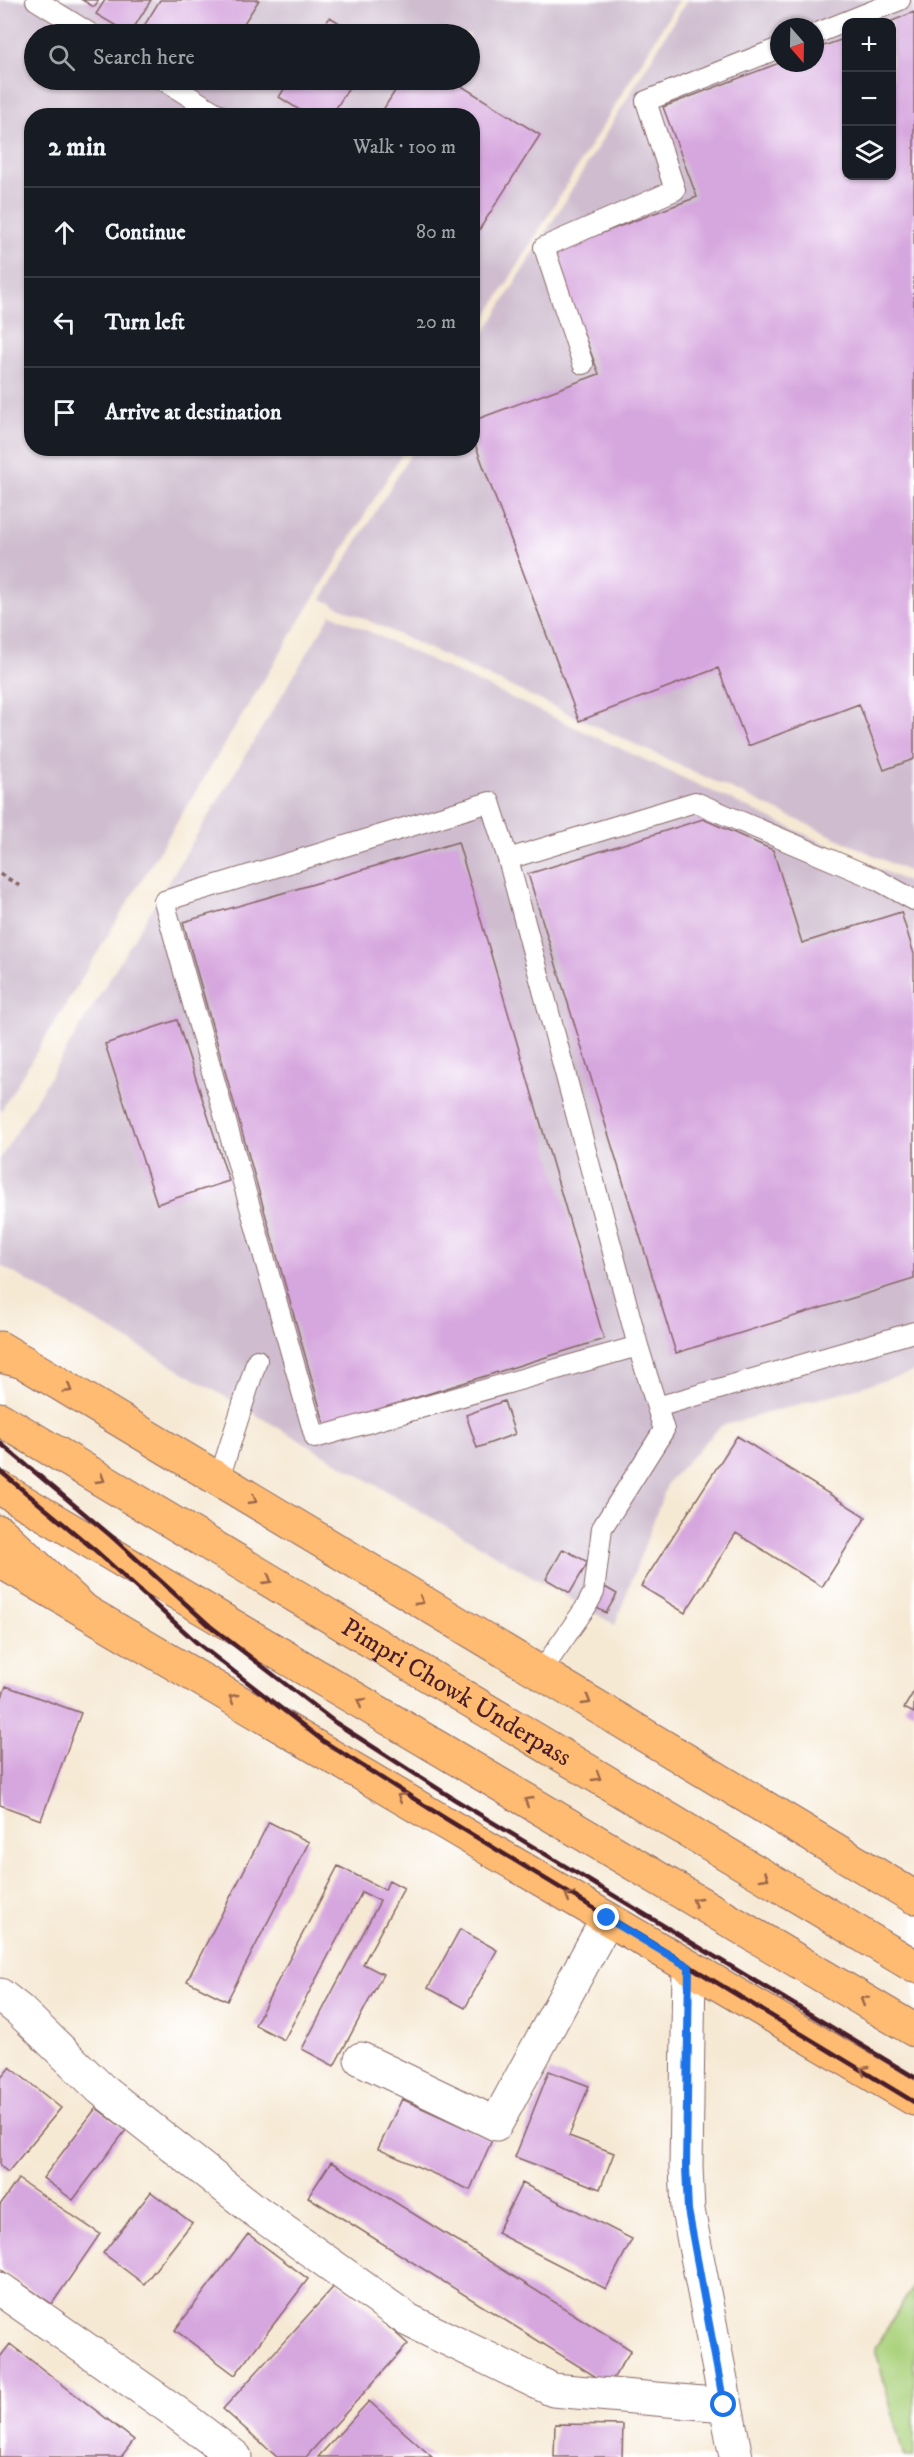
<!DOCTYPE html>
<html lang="en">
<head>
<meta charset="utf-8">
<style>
	body { margin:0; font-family:"IM FELL DW Pica",serif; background:#242831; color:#f1f3f6 }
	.controls { position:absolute; right:18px; top:18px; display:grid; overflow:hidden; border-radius:12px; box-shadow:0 2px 4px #0004 }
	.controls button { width:54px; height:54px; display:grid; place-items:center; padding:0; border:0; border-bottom:2px solid #363941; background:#171b24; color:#f1f3f6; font:30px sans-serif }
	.compass { position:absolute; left:770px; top:18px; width:54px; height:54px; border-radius:50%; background:#171b24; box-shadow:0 2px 4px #0004; rotate:160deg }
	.stop { position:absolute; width:18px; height:18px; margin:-14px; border:4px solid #1a73e8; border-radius:50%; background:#fff }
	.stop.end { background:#1a73e8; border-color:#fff; box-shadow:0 2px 6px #0008 }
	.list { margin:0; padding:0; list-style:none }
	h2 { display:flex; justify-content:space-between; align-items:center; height:78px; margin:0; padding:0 24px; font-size:26px }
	h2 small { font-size:20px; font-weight:400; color:#9ea1a6 }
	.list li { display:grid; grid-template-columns:39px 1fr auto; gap:18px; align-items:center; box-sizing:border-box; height:90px; padding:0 24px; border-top:2px solid #363941 }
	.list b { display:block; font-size:22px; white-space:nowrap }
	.list em { font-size:20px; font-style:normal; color:#9ea1a6 }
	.icon { flex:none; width:33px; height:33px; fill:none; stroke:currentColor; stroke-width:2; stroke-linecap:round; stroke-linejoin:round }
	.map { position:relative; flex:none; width:914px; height:2457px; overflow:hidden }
	.search { position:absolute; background:#171b24; box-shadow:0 2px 4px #0004; left:24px; top:24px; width:456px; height:66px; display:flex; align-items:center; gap:15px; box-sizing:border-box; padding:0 21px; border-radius:33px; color:#9ea1a6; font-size:22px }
	.panel { position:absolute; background:#171b24; box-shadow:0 2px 4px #0004; left:24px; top:108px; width:456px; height:348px; border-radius:24px }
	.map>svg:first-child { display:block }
	.industrial { fill:#cfbdcf; fill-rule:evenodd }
	.green { fill:#aad17b; stroke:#7a7853; stroke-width:1.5 }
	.building { fill:#d6a6de }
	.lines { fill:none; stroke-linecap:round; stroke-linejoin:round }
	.lane-casing { stroke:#866666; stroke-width:22 }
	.street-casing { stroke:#866666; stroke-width:35 }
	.primary-casing { stroke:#866666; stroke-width:35 }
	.highway-casing { stroke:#866666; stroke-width:35 }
	.path { stroke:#866666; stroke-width:4; stroke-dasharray:4.5 4.5; stroke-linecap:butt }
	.lane { stroke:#fff; stroke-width:20 }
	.street { stroke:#fff; stroke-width:33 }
	.primary { stroke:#febb71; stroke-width:33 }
	.highway { stroke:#febb71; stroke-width:33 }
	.rail { stroke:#4a1f2b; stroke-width:4.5 }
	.oneway { stroke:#9b654a }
	.route { stroke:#1a73e8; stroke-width:8 }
	.labels { text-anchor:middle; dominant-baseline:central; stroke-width:4.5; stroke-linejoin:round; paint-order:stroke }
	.street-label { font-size:26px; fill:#4a1f2b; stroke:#fff }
</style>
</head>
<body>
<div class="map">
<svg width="914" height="2457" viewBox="0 0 914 2457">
	<rect width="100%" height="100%" fill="#fff"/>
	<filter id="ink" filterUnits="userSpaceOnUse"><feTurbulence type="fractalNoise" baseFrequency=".0167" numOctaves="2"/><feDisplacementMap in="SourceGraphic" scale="12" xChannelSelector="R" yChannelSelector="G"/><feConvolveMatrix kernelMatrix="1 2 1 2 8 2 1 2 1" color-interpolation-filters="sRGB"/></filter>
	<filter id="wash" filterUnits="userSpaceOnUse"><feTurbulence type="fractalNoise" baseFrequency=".008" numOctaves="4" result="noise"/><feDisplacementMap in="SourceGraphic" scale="24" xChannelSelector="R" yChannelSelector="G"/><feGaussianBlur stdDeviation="1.35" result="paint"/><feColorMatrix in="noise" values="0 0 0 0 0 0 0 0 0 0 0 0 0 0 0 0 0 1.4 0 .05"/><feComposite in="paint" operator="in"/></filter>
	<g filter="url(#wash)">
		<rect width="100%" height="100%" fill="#f6e9d4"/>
		<path class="industrial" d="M0,0h679l-206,339 -1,-223h-440v332l373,1 -405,663zM34,34h436v46h-436z
			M687,0h227v874l-592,-275 92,-150 58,-1 1,-96zM846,22h46v154h-46zM779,27h36v36h-36z
			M331,614l583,271v487l-193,54 -53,56 -53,143 -615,-360v-106z"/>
		<path class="green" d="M914,2285v172h-10l-29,-109z"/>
		<g id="blocks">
			<path class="building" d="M82,0h17l-5,7z
				M105,0h46l-21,34 -34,-20z
				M160,0h99l-22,34h-98z
				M914,12v747l-30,11 -25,-66 -111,42 -30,-78 -139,53 -107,-285v-15l127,-47 -47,-122 145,-55 -34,-90 116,-44h36v-14l31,-11v138h46v-155z
				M330,17l27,17h-38z
				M290,80h64l-23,36h-22l-30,-19z
				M402,80h50l88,55 -68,106v-125h-93z
				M703,819l70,31 29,93 99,-31 13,42v325l-238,74 -148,-479z
				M458,842l146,497 -279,87 -142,-504z
				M177,1020l52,161 -72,23 -52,-160z
				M504,1401l11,33 -38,14 -11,-33z
				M737,1436l129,81 -44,70 -86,-54 -51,80 -44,-27z
				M563,1549l25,13 -18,31 -24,-14z
				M605,1587l12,7 -11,19 -13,-7z
				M6,1686l75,27 -40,107 -41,-15v-102z
				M914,1691v22l-10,-5z
				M269,1822l40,20 -82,159 -40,-20z
				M338,1866l47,24 4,-10 15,8 -41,76 20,10 -49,92 -32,-17 78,-148 -18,-9 -78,148 -29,-15z
				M460,1929l37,21 -32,58 -37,-20z
				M10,2067l51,41 -53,64 -8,-6v-87z
				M549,2071l40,15 -20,50 45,17 -14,36 -85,-32z
				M402,2099l90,41 -22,50 -92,-41z
				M96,2108l30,22 -53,70 -30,-22z
				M331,2162l300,188 -22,35 -301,-188z
				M18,2179l82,55 -48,70 -52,-35v-64z
				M522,2183l110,56 -26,50 -109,-56z
				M151,2192l41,31 -48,61 -41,-31z
				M248,2234l60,45 -73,96 -60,-45z
				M338,2282l70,62 -102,113h-29l-54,-48z
				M10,2344l124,96 -13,17h-121v-100z
				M369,2401l63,56h-114z
				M555,2424l68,1 -1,32h-68z"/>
		</g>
	</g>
	<g filter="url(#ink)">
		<use href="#blocks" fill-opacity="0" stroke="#866666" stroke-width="1.5"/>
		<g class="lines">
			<defs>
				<path id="lane" d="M36,0l55,34
					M815,34l85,-34
					M163,80l58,36
					M583,364l-39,-117 131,-57 -29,-89 133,-53
					M508,859l130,487
					M657,1407l257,-75
					M219,1479l38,-119
					M540,1673l46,-66 8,-15 8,-64 62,-98 -26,-84 -323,92 -151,-537 326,-99 18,57 187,-57 181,77 38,21"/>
				<path id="street" d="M689,1967l-3,200 2,43 48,247
					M0,1995l19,15 82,79 156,123 151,108 145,70 172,15
					M361,2059l135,65 111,-205
					M0,2289l170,119 65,49"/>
				<path id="primary" d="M0,1348l914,549
					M0,1561l914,538"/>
				<g id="highway">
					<path d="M0,1356l24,6"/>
					<path id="s1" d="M0,1419l914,547"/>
					<path d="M0,1488l914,542"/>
					<path d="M0,1532l85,79"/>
				</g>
			</defs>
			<use href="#lane" class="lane-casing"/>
			<use href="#street" class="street-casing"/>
			<use href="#primary" class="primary-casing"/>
			<use href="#highway" class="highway-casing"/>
			<path class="path" d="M0,874l22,13"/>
			<use href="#lane" class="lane"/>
			<use href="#street" class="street"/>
			<use href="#primary" class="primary"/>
			<use href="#highway" class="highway"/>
			<path class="rail" d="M0,1443l110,92 100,91 126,97 118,76 460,278
				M0,1471l96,80 100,91 127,99 120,76 471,285"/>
		</g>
		<defs><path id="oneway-chevron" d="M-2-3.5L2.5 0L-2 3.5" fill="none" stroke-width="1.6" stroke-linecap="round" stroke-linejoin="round" transform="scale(1.5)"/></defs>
		<g class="oneway">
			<use href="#oneway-chevron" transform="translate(68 1389) rotate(31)"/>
			<use href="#oneway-chevron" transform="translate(101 1479) rotate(31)"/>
			<use href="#oneway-chevron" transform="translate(253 1500) rotate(31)"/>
			<use href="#oneway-chevron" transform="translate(268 1580) rotate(31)"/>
			<use href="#oneway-chevron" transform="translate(420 1601) rotate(31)"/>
			<use href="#oneway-chevron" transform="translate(233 1698) rotate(-150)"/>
			<use href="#oneway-chevron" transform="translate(587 1701) rotate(31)"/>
			<use href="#oneway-chevron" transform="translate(361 1702) rotate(-149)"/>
			<use href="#oneway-chevron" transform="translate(597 1777) rotate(31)"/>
			<use href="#oneway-chevron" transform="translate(401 1797) rotate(-149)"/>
			<use href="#oneway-chevron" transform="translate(528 1801) rotate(-149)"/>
			<use href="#oneway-chevron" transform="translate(765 1877) rotate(31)"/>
			<use href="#oneway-chevron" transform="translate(569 1896) rotate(-149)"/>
			<use href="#oneway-chevron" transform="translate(696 1901) rotate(-149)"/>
			<use href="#oneway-chevron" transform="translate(864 2000) rotate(-149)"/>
			<use href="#oneway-chevron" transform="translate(864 2070) rotate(-150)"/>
		</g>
	</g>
	<g class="lines" filter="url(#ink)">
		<path class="route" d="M607,1918l82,49 -3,200 2,43 36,195"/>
	</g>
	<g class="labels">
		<g class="street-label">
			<text stroke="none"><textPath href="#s1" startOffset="532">Pimpri Chowk Underpass</textPath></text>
		</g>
	</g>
</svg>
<div class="controls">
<button>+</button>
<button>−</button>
<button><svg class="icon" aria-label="layers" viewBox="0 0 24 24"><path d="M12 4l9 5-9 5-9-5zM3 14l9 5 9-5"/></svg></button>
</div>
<svg class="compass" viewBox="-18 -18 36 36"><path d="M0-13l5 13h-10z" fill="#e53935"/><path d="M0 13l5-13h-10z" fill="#9ea1a6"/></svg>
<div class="stop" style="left:724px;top:2405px"></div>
<div class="stop end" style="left:607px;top:1918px"></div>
<div class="search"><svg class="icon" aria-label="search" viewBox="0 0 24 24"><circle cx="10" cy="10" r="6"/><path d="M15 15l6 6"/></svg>Search here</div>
<section class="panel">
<h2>2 min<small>Walk · 100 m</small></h2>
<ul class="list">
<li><svg class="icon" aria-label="ahead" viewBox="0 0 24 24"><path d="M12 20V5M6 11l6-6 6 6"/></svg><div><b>Continue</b></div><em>80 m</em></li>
<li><svg class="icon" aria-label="left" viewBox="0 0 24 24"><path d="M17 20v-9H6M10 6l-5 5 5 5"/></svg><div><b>Turn left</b></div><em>20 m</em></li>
<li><svg class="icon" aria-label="arrive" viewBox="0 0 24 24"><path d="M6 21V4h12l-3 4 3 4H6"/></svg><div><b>Arrive at destination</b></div></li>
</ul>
</section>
</div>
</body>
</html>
